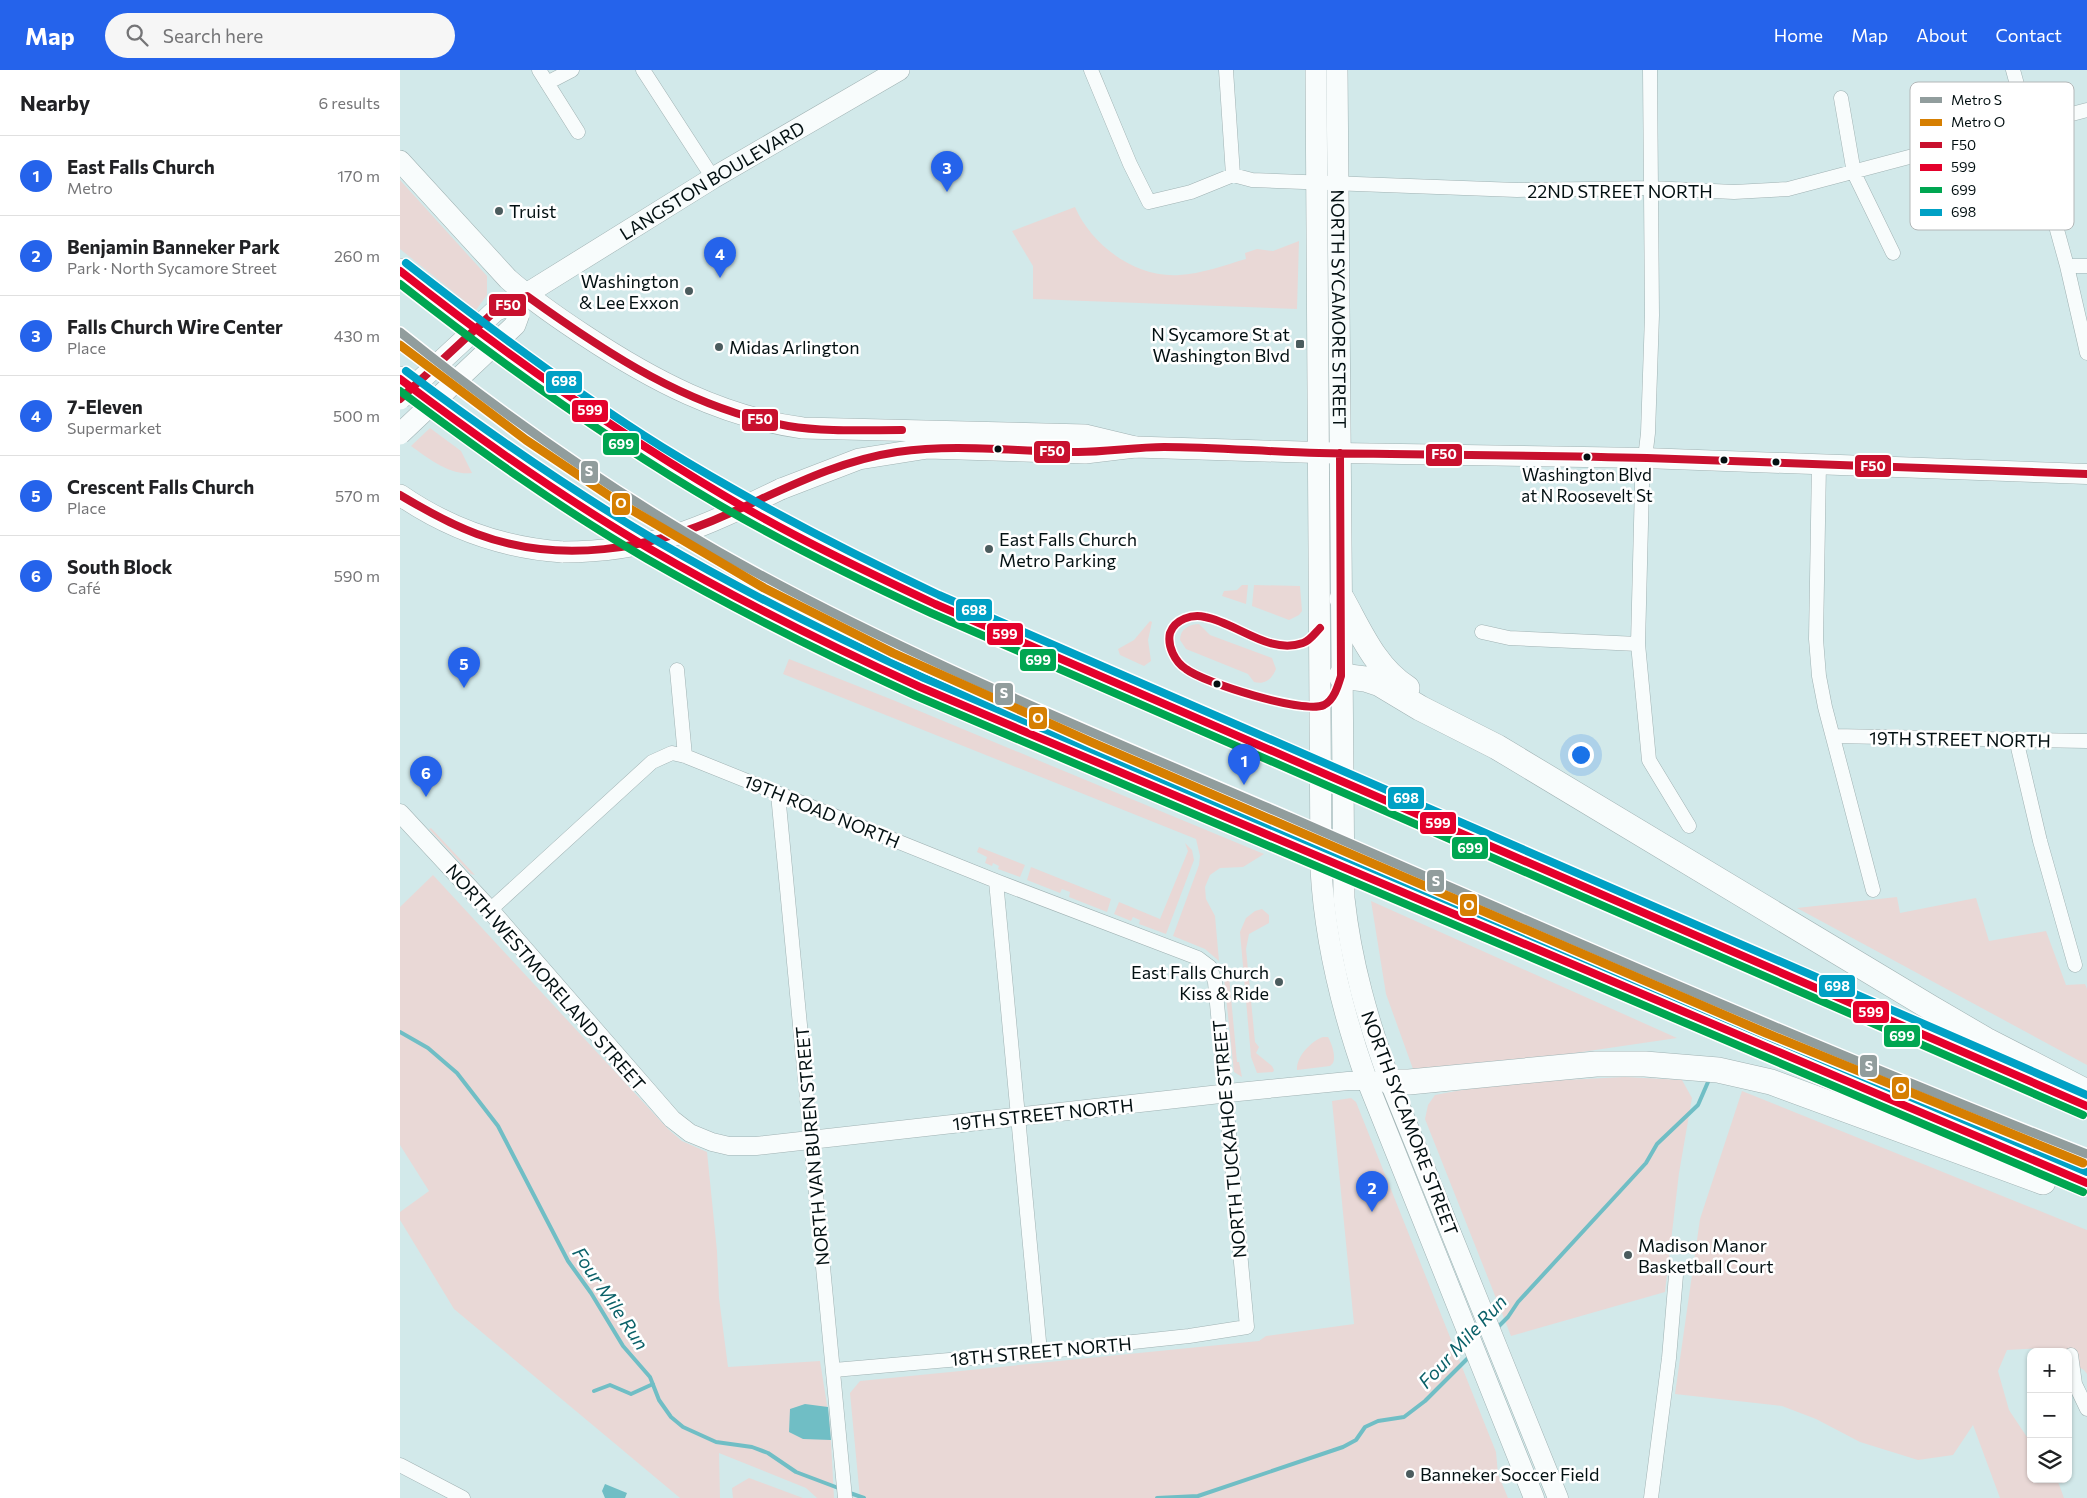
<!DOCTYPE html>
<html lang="en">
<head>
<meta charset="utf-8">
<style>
	body { margin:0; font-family:Commissioner,sans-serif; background:#f6f6f6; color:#202124 }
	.controls { position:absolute; right:15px; bottom:15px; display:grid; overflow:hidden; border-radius:10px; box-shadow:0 1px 4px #0004 }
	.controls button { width:45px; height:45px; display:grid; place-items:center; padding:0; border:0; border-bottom:1px solid #e0e0e0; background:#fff; color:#202124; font:25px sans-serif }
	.you { position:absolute; left:1180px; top:684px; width:18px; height:18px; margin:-12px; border:4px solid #fff; border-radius:50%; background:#1a73e8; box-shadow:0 0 0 8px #1a73e833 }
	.badge { display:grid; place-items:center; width:32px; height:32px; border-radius:50%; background:#2563eb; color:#fff; font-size:16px; font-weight:700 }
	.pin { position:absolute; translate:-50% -41px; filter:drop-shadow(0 1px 2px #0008) }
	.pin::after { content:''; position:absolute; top:26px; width:18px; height:15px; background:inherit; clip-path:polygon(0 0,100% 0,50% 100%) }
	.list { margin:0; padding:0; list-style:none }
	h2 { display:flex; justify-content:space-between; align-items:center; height:65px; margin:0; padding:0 20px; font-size:21px }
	h2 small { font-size:16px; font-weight:400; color:#757577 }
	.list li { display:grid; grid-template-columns:32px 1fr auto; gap:15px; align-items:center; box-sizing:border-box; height:80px; padding:0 20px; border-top:1px solid #e0e0e0 }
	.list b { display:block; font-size:19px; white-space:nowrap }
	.list p { margin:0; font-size:16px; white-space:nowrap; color:#757577 }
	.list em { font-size:16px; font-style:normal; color:#757577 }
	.icon { flex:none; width:28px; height:28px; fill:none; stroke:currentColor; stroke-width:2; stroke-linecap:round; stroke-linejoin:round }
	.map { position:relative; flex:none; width:1687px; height:1428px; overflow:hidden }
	header { display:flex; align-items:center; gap:30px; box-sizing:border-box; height:70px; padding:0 25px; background:#2563eb; color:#fff }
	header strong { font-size:24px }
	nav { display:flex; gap:28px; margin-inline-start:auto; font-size:18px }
	.search { width:350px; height:45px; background:#f6f6f6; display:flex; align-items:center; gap:12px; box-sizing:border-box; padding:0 18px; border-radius:28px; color:#757577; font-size:19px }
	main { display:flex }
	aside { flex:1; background:#fff }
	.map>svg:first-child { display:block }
	.green { fill:#e9d8d6 }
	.water { fill:#70bec5 }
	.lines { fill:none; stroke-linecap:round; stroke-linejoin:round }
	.stream { stroke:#70bec5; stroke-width:4 }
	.minor-casing { stroke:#a0b2b3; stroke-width:15 }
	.tertiary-casing { stroke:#a0b2b3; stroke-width:19 }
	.secondary-casing { stroke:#a0b2b3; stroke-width:21 }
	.primary-casing { stroke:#a0b2b3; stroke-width:22 }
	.motorway-casing { stroke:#a0b2b3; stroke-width:26 }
	.minor { stroke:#f8fcfc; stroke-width:14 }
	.tertiary { stroke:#f8fcfc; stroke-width:18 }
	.secondary { stroke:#f8fcfc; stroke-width:20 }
	.primary { stroke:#f8fcfc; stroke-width:21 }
	.motorway { stroke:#f8fcfc; stroke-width:25 }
	.primary-bridge-casing { stroke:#a0b2b3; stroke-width:22; stroke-linecap:butt }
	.motorway-bridge-casing { stroke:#a0b2b3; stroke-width:26; stroke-linecap:butt }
	.primary-bridge { stroke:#f8fcfc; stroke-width:21 }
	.motorway-bridge { stroke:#f8fcfc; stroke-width:25 }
	.bus-1-casing { stroke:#fff; stroke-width:11 }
	.bus-2-casing { stroke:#fff; stroke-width:11 }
	.bus-3-casing { stroke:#fff; stroke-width:11 }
	.bus-4-casing { stroke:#fff; stroke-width:11 }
	.bus-1 { stroke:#c8102e; stroke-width:8 }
	.bus-2 { stroke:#e4002b; stroke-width:8 }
	.bus-3 { stroke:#00a651; stroke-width:8 }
	.bus-4 { stroke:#00a1c5; stroke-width:8 }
	.metro-1-casing { stroke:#fff; stroke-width:12 }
	.metro-2-casing { stroke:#fff; stroke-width:12 }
	.metro-1 { stroke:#919d9d; stroke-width:9 }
	.metro-2 { stroke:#d67f02; stroke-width:9 }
	.poi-dot { fill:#4b5c5e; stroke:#fff; stroke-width:2 }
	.bus-dot { fill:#031012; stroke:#fff; stroke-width:2 }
	.labels { text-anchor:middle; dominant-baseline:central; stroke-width:5; stroke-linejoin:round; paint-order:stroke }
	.bus-label { font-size:17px; fill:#031012; stroke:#fff }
	.street-label { font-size:18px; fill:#031012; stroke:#fff }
	.poi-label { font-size:18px; fill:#031012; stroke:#fff; text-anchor:start }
	.water-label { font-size:19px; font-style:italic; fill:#0b6169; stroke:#fff }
	.key { fill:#fff; stroke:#b3b7b8; stroke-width:1 }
	.key-label { font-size:14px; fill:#031012 }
	.line-badge { stroke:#fff; stroke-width:2 }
	.badge-label { font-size:14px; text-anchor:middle; font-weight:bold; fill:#fff }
</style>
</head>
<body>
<header>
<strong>Map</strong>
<div class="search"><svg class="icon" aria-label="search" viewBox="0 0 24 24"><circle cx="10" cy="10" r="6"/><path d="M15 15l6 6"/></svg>Search here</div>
<nav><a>Home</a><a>Map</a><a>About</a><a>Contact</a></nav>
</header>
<main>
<aside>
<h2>Nearby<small>6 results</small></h2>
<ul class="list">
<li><span class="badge">1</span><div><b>East Falls Church</b><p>Metro</p></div><em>170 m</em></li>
<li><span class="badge">2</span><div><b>Benjamin Banneker Park</b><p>Park · North Sycamore Street</p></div><em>260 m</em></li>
<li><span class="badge">3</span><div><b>Falls Church Wire Center</b><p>Place</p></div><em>430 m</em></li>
<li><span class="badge">4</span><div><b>7-Eleven</b><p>Supermarket</p></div><em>500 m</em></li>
<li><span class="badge">5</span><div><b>Crescent Falls Church</b><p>Place</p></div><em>570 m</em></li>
<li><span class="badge">6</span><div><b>South Block</b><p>Café</p></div><em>590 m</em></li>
</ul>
</aside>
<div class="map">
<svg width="1687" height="1428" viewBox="0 0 1687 1428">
	<rect width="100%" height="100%" fill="#d2e9ea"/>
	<path class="green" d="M0,110l87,96v19l-11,15 -76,-61z
		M675,137c17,39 61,71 104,68 22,-1 46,-10 67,-16l-1,-6 12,-4 16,2 26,-10 -2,68 -264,-10v-33l-21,-35z
		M30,358l31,23 11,22c-22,3 -44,-15 -61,-27z
		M842,515h6l-2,19 -24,-8 2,-5 13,-1z
		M854,515l46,1 2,25 -3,4 -10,5 -37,-14z
		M750,551l2,1 -4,18 3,21 -7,5 -24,-11 -2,-6 16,-9z
		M799,554l11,11 62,23 4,11c-4,10 -11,16 -22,13l-6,-8 -62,-25 -6,-9c0,-11 9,-16 19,-16z
		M389,589l104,41 371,154 -21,13 -23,1 -10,7 -5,12 1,12 9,17 4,45 -14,-12 -32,-13 26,-71 1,-9 -4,-17 -413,-165z
		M31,758l44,47 -4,-1 -42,-45z
		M785,773l7,7 2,10 -28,74 -27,-10 1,-4 -7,-3 -2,4 -17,-7 5,-12 41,17 28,-68z
		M579,777l46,18 -5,12 -22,-8 1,-3 -6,-3 -1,3 -7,-3 2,-6 -10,-5z
		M631,797l80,32 -4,13 -38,-15 1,-5 -8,-3 -2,4 -33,-13z
		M33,805l235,254 14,12 25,11 10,99 2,47 9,69 92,-6 10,63 4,74h-17l-11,-10 -87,-35 1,45h-40l-226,-189 -54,-89v-8l29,-21 -29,-46v-238z
		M1497,827l3,16 76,-15 13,43 57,-10 20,54 19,-1 2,5v76l-290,-157z
		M971,831l306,137 -109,16 -155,15 -27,-75z
		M862,839l7,6v8l-20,11 -3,15 9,93 4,5 -3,6 16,13 2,4 -1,2 -16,1 -6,-16 -11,-125 6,-14 9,-7z
		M829,906l8,86h2l3,15 -8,-5 -10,-94z
		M923,967h5c4,7 8,19 5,26l-3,3 -33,4c-1,-13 14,-29 26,-33z
		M1225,1007l57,3 10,18 -13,75 -14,119 -154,44 -86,-217 3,-14 7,-10c62,-13 127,-15 190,-18z
		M1342,1021l345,139v144l-3,-4 -16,-9v-9h-15l-7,-4 -39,2 -9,21 11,39 22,33v36h26l7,19h-64l-27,-73 -20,30 -35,5 -58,-18 -44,-23 -34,-13 -107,-12 25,-175z
		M951,1028l5,4 140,350 2,22 10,24h-648l-10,-105 10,-12 399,-40 7,-5 88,-12 -22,-223z
		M349,1408l54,20h-70l-1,-10z"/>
	<path class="water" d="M405,1334l23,3 3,33 -28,-1 -14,-7 1,-23z
		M205,1414l22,9 -2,5h-20l-3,-7z"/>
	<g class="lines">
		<path class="stream" d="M0,962l28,16 29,25 41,53 70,135 23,32 32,53 27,31 9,23 12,17 12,10 33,15 36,5 16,6 28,19 45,17
			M1096,1259l12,-12 10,-15 128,-139 11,-19 41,-39 10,-23
			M194,1321l16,-6 21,9 22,-10
			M447,1422l17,6
			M757,1428l41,-2 145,-49 13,-7 9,-13 13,-6 26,-4 21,-16 45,-45"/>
		<defs>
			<path id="minor" d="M139,0l39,62
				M243,0l70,108
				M691,0l39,94 19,38 42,-10 42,-17 19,5 265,10 134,-2 83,4 54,-3 299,-79
				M826,0l7,105
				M1250,0l2,245 -4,118 -6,51 -4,160 11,116 40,66
				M1613,0l54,196 20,87
				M147,13l25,-13
				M1441,28l13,75 39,80
				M1667,196h20
				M1419,394l-3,175 3,37 6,31 48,183
				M1082,562l27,6 129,6
				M277,600l8,86
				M1434,666l253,5
				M1616,669l24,102 35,124
				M378,724l67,704
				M596,811l44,471
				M90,840l162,-148 20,-9 13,3 311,125 202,77 12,9 5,15 32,345 -58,9 -149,16 -206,18
				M1671,1285l4,29 12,25
				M0,1395l63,33
				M1251,1428l18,-140 7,-83"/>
			<path id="tertiary" d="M0,743l90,97 182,209 18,14 22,9 17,4h27l482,-54 110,-11h30"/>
			<path id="secondary" d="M940,383l304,5 443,16
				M967,1011l167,417
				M990,1012l168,416"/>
			<g id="primary">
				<path d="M916,0l5,799c4,74 21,142 46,212"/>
				<path id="s1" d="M937,0l7,828c7,65 24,123 46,184"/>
				<path d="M0,91l108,118c24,21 50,39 76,56 68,45 138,82 219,93l282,7 50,12"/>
				<path id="s2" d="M115,231l198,-123 186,-108"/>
				<path d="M381,419l78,-30 69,-11 157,5 50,-6 198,6"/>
				<path d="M0,425c48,33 104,53 163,57"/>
			</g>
			<path id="motorway" d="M0,201l147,113 95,63 96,58 165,85 380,166
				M0,309c104,81 214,154 330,216 91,49 186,90 281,130 89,38 178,76 267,114
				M942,529c18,32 33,69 65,89
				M941,606l24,3 15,5 40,24 77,39 434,261 55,32 101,52
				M980,728l654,285
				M985,815l702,298
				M990,1012h19l187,-18h49l73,6 53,12 272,100"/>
		</defs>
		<use href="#minor" class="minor-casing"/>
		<use href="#tertiary" class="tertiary-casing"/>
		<use href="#secondary" class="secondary-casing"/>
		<use href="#primary" class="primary-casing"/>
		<use href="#motorway" class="motorway-casing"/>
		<use href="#minor" class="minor"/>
		<use href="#tertiary" class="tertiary"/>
		<use href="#secondary" class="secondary"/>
		<use href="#primary" class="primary"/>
		<use href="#motorway" class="motorway"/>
		<defs>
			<path id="primary-bridge" d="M0,329l95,-88 11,-5
				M0,364l115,-109 4,-11
				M163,482c89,0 140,-25 218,-63"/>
			<path id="motorway-bridge" d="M883,686l97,42
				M878,769l107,46"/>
		</defs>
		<use href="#primary-bridge" class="primary-bridge-casing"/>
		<use href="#motorway-bridge" class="motorway-bridge-casing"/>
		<use href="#primary-bridge" class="primary-bridge"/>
		<use href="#motorway-bridge" class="motorway-bridge"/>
		<defs>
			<path id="bus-1" d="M0,329l95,-88 32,-15c79,57 163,113 261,130 37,6 76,4 114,4
				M0,425c25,15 50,29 77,39 83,31 172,16 251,-20 55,-24 108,-53 169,-62 61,-9 121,0 181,0 29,0 57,-5 86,-5 52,0 104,5 155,6 110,2 219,2 328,5 147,4 293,12 440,16
				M920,558c-5,5 -10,13 -17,15 -34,12 -66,-20 -98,-26 -13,-3 -30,2 -35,16 -3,13 5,29 16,36 18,14 118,45 138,36 10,-5 14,-19 17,-29l-1,-223"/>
			<path id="bus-2" d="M0,201c103,81 210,157 323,224 69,41 140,75 212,109l1152,502
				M0,309c81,61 163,119 250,170 88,51 178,96 270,138l1167,496"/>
			<path id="bus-3" d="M0,214c102,80 207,156 319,221 69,40 140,75 212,108l1152,502
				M0,321c80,60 161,118 247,168 87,50 177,95 269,137l1167,496"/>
			<path id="bus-4" d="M6,193c83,65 167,128 256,184 89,55 182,103 277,148l1148,500
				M6,301c81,61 164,119 251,170 87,51 176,95 267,137l1163,494"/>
		</defs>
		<use href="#bus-1" class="bus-1-casing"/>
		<use href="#bus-2" class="bus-2-casing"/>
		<use href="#bus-3" class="bus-3-casing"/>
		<use href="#bus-4" class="bus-4-casing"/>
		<use href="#bus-1" class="bus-1"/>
		<use href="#bus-2" class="bus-2"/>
		<use href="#bus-3" class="bus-3"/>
		<use href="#bus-4" class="bus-4"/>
		<defs>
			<path id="metro-1" d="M0,262c101,81 207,156 319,220 184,104 381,183 575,267 263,115 526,230 793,335"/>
			<path id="metro-2" d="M0,275l126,95 94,63 144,85 129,65 198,89 675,291 317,130"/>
		</defs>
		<use href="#metro-1" class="metro-1-casing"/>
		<use href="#metro-2" class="metro-2-casing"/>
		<use href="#metro-1" class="metro-1"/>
		<use href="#metro-2" class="metro-2"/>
	</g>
	<g class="poi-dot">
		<circle cx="99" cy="141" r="5"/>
		<circle cx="289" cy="221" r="5"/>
		<rect x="895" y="269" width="10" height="10" rx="2.5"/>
		<circle cx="319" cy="277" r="5"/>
		<circle cx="589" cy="479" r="5"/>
		<circle cx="879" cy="912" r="5"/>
		<circle cx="1228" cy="1185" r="5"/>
		<circle cx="1010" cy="1404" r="5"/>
	</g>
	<g class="bus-dot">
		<circle cx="598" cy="379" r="4.5"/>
		<circle cx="1187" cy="387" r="4.5"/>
		<circle cx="1324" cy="390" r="4.5"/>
		<circle cx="1376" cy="392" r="4.5"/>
		<circle cx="817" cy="614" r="4.5"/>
	</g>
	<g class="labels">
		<g class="bus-label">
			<text x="1187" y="404">Washington Blvd<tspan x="1187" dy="21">at N Roosevelt St</tspan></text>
		</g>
		<g class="street-label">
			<text stroke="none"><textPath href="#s2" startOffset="231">LANGSTON BOULEVARD</textPath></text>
			<text x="1220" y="121">22ND STREET NORTH</text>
			<text stroke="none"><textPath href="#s1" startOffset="239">NORTH SYCAMORE STREET</textPath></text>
			<text transform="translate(1560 669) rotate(1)">19TH STREET NORTH</text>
			<text transform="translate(422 741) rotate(22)">19TH ROAD NORTH</text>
			<text transform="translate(146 907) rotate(49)">NORTH WESTMORELAND STREET</text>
			<text transform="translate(643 1044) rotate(-6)">19TH STREET NORTH</text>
			<text transform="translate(1010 1053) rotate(69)">NORTH SYCAMORE STREET</text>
			<text transform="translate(829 1069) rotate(-95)">NORTH TUCKAHOE STREET</text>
			<text transform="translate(412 1076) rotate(-95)">NORTH VAN BUREN STREET</text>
			<text transform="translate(641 1281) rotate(-5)">18TH STREET NORTH</text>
		</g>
		<g class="poi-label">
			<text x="109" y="141">Truist</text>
			<text x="279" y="211" text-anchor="end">Washington<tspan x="279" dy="21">&amp; Lee Exxon</tspan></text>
			<text x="890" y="264" text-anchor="end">N Sycamore St at<tspan x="890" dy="21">Washington Blvd</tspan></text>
			<text x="329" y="277">Midas Arlington</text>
			<text x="599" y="469">East Falls Church<tspan x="599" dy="21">Metro Parking</tspan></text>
			<text x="869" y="902" text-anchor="end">East Falls Church<tspan x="869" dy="21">Kiss &amp; Ride</tspan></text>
			<text x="1238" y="1175">Madison Manor<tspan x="1238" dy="21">Basketball Court</tspan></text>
			<text x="1020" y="1404">Banneker Soccer Field</text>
		</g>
		<g class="water-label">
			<text transform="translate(211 1228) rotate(56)">Four Mile Run</text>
			<text transform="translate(1062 1271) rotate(-47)">Four Mile Run</text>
		</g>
	</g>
	<rect x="1510" y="12" width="164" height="148" rx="8" class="key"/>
	<rect x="1520" y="27" width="22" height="6" fill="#919d9d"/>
	<rect x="1520" y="49" width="22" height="7" fill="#d67f02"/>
	<rect x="1520" y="72" width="22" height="6" fill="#c8102e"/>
	<rect x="1520" y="94" width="22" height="7" fill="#e4002b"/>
	<rect x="1520" y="117" width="22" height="6" fill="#00a651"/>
	<rect x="1520" y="139" width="22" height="7" fill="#00a1c5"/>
	<g class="key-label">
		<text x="1551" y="35">Metro S</text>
		<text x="1551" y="57">Metro O</text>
		<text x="1551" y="80">F50</text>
		<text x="1551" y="102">599</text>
		<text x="1551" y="125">699</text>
		<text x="1551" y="147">698</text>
	</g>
	<g class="line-badge">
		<rect x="88" y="223" width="39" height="24" rx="5" fill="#c8102e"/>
		<rect x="145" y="300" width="38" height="24" rx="5" fill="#00a1c5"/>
		<rect x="171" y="329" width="38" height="24" rx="5" fill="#e4002b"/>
		<rect x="341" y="338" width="38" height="24" rx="5" fill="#c8102e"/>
		<rect x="202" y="362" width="38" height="24" rx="5" fill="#00a651"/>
		<rect x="633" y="370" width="38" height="24" rx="5" fill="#c8102e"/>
		<rect x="1025" y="373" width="38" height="24" rx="5" fill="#c8102e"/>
		<rect x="1454" y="384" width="38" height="24" rx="5" fill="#c8102e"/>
		<rect x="180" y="390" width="19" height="24" rx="5" fill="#919d9d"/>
		<rect x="211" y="422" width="20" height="24" rx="5" fill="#d67f02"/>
		<rect x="555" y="528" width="38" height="24" rx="5" fill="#00a1c5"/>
		<rect x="586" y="552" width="38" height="24" rx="5" fill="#e4002b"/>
		<rect x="619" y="578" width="38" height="24" rx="5" fill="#00a651"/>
		<rect x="594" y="612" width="20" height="24" rx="5" fill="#919d9d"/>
		<rect x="628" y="636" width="20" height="24" rx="5" fill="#d67f02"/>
		<rect x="987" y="716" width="38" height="24" rx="5" fill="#00a1c5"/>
		<rect x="1019" y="741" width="38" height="24" rx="5" fill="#e4002b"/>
		<rect x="1051" y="766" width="38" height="24" rx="5" fill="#00a651"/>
		<rect x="1026" y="799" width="19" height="24" rx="5" fill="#919d9d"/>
		<rect x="1059" y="823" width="19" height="24" rx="5" fill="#d67f02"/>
		<rect x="1418" y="904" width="38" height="24" rx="5" fill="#00a1c5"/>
		<rect x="1452" y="930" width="38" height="24" rx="5" fill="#e4002b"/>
		<rect x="1483" y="954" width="38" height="24" rx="5" fill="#00a651"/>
		<rect x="1459" y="984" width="19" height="24" rx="5" fill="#919d9d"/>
		<rect x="1491" y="1006" width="19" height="24" rx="5" fill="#d67f02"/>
	</g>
	<g class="badge-label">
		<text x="108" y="240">F50</text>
		<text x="164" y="316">698</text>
		<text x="190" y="345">599</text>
		<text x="360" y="354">F50</text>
		<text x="221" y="379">699</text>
		<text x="652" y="386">F50</text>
		<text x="1044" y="389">F50</text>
		<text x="1473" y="401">F50</text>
		<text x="189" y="406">S</text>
		<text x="221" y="438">O</text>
		<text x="574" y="545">698</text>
		<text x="605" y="569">599</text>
		<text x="638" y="595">699</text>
		<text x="604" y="628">S</text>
		<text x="638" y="653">O</text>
		<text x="1006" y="733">698</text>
		<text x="1038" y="758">599</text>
		<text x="1070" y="783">699</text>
		<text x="1036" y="816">S</text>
		<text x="1069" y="840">O</text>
		<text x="1437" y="921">698</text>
		<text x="1471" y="947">599</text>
		<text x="1502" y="971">699</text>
		<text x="1469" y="1001">S</text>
		<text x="1501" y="1023">O</text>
	</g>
</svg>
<div class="controls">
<button>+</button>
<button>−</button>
<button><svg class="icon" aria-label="layers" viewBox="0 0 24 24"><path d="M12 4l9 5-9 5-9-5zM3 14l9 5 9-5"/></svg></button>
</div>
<div class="you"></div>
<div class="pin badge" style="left:844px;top:715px">1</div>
<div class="pin badge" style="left:972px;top:1142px">2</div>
<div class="pin badge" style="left:547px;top:122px">3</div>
<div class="pin badge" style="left:320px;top:208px">4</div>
<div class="pin badge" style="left:64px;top:618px">5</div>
<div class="pin badge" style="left:26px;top:727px">6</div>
</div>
</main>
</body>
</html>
